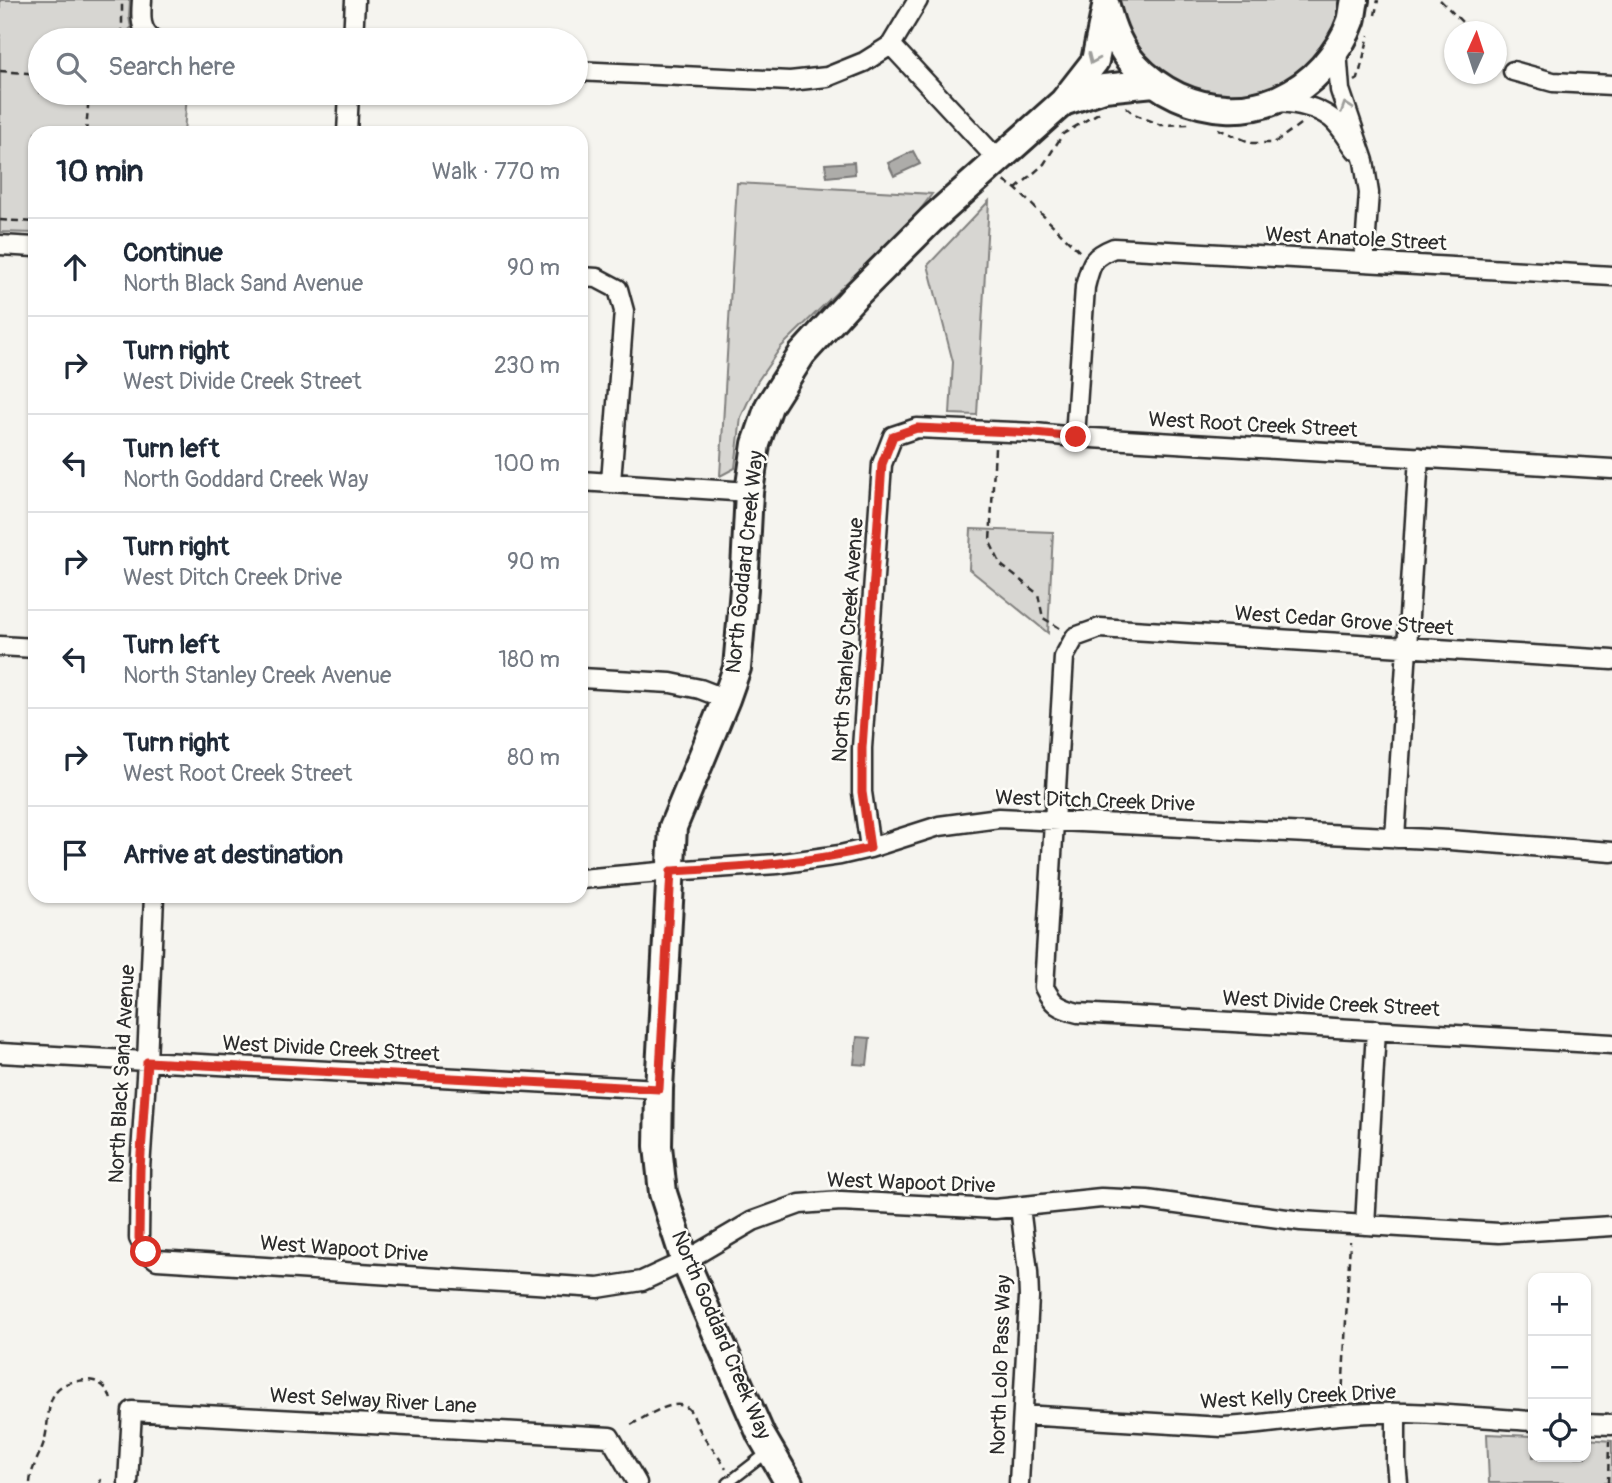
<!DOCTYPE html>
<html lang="en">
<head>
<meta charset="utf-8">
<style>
	body { margin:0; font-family:Pangolin,sans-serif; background:#f2f2f3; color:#1f2937 }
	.controls { position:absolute; right:21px; bottom:21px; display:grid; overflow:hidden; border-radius:14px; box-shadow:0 2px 5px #0004 }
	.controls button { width:63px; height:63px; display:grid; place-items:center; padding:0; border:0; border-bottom:2px solid #e0e1e3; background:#fff; color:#1f2937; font:35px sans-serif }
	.compass { position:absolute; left:1444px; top:21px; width:63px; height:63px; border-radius:50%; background:#fff; box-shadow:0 2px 5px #0004; rotate:3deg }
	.stop { position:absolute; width:21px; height:21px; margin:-16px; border:5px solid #d93025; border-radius:50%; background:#fff }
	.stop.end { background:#d93025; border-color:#fff; box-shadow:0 2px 7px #0008 }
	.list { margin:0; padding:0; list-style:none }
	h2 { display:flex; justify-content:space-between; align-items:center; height:91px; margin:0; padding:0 28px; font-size:30px }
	h2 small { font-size:23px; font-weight:400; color:#747a83 }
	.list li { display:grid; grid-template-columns:46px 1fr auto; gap:21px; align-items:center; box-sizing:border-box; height:98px; padding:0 28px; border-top:2px solid #e0e1e3 }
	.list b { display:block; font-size:26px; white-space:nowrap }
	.list p { margin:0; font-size:23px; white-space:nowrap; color:#747a83 }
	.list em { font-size:23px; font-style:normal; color:#747a83 }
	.icon { flex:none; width:38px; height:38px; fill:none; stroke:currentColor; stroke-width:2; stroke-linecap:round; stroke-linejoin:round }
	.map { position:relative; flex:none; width:1612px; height:1483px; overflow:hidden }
	.search { position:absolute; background:#fff; box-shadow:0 2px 5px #0004; left:28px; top:28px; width:560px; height:77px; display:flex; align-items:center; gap:18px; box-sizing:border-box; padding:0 24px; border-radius:38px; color:#747a83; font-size:26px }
	.panel { position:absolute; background:#fff; box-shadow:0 2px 5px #0004; left:28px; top:126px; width:560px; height:777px; border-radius:21px }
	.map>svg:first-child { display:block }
	.green { fill:#d7d6d2; stroke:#81807e; stroke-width:2 }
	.water { fill:#adaca9; stroke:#797877; stroke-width:2 }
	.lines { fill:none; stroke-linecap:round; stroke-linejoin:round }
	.lane-casing { stroke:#2b2b2b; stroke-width:14 }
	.street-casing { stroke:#2b2b2b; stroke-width:23 }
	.secondary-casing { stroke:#2b2b2b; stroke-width:32 }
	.path { stroke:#2b2b2b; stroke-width:2.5; stroke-dasharray:7 5; stroke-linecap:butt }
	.lane { stroke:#fdfcf7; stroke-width:9 }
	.street { stroke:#fdfcf7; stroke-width:18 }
	.secondary { stroke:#fdfcf7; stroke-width:26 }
	.oneway { stroke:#9e9e9b }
	.route { stroke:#d93025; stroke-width:9 }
	.labels { text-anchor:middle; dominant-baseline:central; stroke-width:5; stroke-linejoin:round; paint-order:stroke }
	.street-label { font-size:21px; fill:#2b2b2b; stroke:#fdfcf7 }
</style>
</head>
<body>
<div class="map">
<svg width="1612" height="1483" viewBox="0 0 1612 1483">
	<rect width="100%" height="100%" fill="#f5f4ef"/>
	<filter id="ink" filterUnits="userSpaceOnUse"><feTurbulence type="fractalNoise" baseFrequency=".0143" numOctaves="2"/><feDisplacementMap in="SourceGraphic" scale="14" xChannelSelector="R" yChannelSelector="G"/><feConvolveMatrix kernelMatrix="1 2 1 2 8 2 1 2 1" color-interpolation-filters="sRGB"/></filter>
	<g filter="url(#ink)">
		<path class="green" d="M0,0h130l-1,17 2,11 -6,6 4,6h-89v53h147l-3,40h-149v100l-35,-1z
			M1112,0h237l-16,48 -60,49 -89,-3 -55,-47z
			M737,183l195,11 -15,20 -136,133 -24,35 -16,35 -6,51 -15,8z
			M989,201l-12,214 -27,-1 3,-52 -25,-97z
			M971,529l82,3 -5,101 -79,-64z
			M1487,1434l46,2v21h53v-18l26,2v42h-123z"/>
		<path class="water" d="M913,151l7,13 -26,12 -6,-13z
			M854,162l1,12 -28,3 -2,-13z
			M857,1037l13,1 -3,27 -13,-1z"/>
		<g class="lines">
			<defs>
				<path id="lane" d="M728,1483l40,-31"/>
				<path id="street" d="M142,0c-1,15 -3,30 11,40
					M353,40l2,-40
					M891,45l107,115
					M1337,50l3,40 24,71 5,32 -5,68
					M576,71l214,10 37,-4 37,-15 27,-17 27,-45
					M1513,71l40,11 59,3
					M1277,102c19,1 38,4 54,16 10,8 17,22 25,32
					M347,133l2,-40
					M0,245l35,2
					M581,277l16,1 21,11 6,22 -13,171
					M1075,437l10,-150c6,-23 6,-30 29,-39l498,28
					M581,481l168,11
					M0,646l35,2
					M1612,660l-512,-32 -25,9 -11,20 -20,330c9,18 15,21 34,26l534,31
					M581,678l90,5 29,6 26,10
					M1395,838l24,-381
					M870,848l-8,-56v-44l20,-284 11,-28 24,-8 118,5 40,4 537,32
					M581,879l90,-8 106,-7 63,-9 30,-7 69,-22 60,-8 450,22 163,12
					M154,896l-7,166 -7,107 -1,69 7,14 11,8 441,28 44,-7 43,-20 68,-40 47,-17 41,-3 154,8 106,-11 46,2 154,21 198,12 113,-7
					M0,1053l659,36
					M1365,1225l11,-195
					M1396,1413v49l2,21
					M1023,1415l199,12c50,-2 100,-13 150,-14 53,-2 108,5 161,8
					M1586,1424l26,1
					M128,1483l4,-72 478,26 27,46
					M1019,1483l10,-186 -1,-25 -8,-65"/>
				<path id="secondary" d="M1106,6c5,21 13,42 28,58 51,56 137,61 189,3 12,-14 22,-28 28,-46 2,-6 2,-14 4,-21
					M1063,102l41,-14 50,-5
					M789,1483l-28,-48 -76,-174 -22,-68 -5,-47 1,-57 14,-262 53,-128 11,-31 7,-79 5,-97 7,-48 13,-38 33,-52 52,-57 77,-77 132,-118 32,-41 11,-54"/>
			</defs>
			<use href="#lane" class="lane-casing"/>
			<use href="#street" class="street-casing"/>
			<use href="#secondary" class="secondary-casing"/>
			<path class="path" d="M1440,0l32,32
				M1375,15l3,-15
				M108,40l14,-9v-31
				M0,71l40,3
				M1355,81l3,-2 11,-44
				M1126,107l8,7 27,11 30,-1
				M1218,129l34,14h22l29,-21
				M86,133l3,-40
				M1004,181l12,8 65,64
				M1016,189l28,-25 19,-30 37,-22
				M0,220l35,2
				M995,448l-5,94 11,23 37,29 5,24 20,12
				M1342,1399l8,-158
				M631,1425c14,-8 49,-32 60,-13 4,6 6,14 10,20 8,13 18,24 25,37
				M30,1483c1,-15 10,-28 14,-41 7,-22 -1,-54 28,-60 7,-1 15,-3 22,-1 9,3 16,10 17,20
				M100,1483l1,-4
				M1608,1483l1,-41"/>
			<use href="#lane" class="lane"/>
			<use href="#street" class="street"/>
			<use href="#secondary" class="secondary"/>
		</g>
		<defs><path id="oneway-chevron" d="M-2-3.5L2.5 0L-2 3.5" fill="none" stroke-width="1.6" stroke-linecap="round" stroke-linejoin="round" transform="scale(1.75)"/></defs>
		<g class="oneway">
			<use href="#oneway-chevron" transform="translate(1093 59) rotate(114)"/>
			<use href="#oneway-chevron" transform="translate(1346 107) rotate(-109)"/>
		</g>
	</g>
	<g class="lines" filter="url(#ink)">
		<path class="route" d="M146,1252l-7,-14 1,-69 7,-107 512,27 12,-218c67,-4 134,-7 199,-23l-8,-56v-44l20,-284 11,-28 24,-8 118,5 41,4"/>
	</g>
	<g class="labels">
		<g class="street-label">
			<text transform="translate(1356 239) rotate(3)">West Anatole Street</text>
			<text transform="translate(1253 425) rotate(3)">West Root Creek Street</text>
			<text transform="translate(745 562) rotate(-84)">North Goddard Creek Way</text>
			<text transform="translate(1344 621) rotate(4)">West Cedar Grove Street</text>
			<text transform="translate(848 640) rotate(-86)">North Stanley Creek Avenue</text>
			<text transform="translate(1095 801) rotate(2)">West Ditch Creek Drive</text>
			<text transform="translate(1331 1004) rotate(3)">West Divide Creek Street</text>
			<text transform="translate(331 1049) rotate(3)">West Divide Creek Street</text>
			<text transform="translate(122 1074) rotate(-87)">North Black Sand Avenue</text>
			<text transform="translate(911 1183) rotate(2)">West Wapoot Drive</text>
			<text transform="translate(344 1249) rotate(4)">West Wapoot Drive</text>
			<text transform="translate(721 1335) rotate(67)">North Goddard Creek Way</text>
			<text transform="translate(1001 1365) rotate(-88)">North Lolo Pass Way</text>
			<text transform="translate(1298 1397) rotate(-3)">West Kelly Creek Drive</text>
			<text transform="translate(373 1401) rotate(3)">West Selway River Lane</text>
		</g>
	</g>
</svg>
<div class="controls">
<button>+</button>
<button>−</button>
<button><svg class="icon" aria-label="locate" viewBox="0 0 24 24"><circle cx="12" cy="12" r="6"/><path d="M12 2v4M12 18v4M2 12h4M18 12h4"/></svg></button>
</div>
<svg class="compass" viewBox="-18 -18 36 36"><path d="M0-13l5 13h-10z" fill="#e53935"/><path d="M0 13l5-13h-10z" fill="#747a83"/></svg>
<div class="stop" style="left:146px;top:1252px"></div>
<div class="stop end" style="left:1076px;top:437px"></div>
<div class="search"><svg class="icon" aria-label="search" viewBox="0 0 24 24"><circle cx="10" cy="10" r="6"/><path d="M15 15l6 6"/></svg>Search here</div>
<section class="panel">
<h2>10 min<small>Walk · 770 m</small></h2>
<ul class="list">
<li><svg class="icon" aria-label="ahead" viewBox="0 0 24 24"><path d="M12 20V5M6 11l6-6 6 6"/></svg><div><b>Continue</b><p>North Black Sand Avenue</p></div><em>90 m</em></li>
<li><svg class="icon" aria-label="right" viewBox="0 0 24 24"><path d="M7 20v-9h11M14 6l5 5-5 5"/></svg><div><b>Turn right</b><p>West Divide Creek Street</p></div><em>230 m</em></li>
<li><svg class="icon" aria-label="left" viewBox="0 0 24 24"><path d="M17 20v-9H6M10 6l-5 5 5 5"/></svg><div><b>Turn left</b><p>North Goddard Creek Way</p></div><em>100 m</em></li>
<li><svg class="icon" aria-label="right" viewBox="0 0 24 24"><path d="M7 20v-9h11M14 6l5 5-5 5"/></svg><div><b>Turn right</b><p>West Ditch Creek Drive</p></div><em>90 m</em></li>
<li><svg class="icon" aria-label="left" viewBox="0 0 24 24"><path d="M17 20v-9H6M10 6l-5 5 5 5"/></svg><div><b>Turn left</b><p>North Stanley Creek Avenue</p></div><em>180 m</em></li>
<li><svg class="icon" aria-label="right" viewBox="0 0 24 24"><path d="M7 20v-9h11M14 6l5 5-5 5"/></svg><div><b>Turn right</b><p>West Root Creek Street</p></div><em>80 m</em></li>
<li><svg class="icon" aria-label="arrive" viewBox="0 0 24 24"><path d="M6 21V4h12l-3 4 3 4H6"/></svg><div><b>Arrive at destination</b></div></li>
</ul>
</section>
</div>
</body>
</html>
